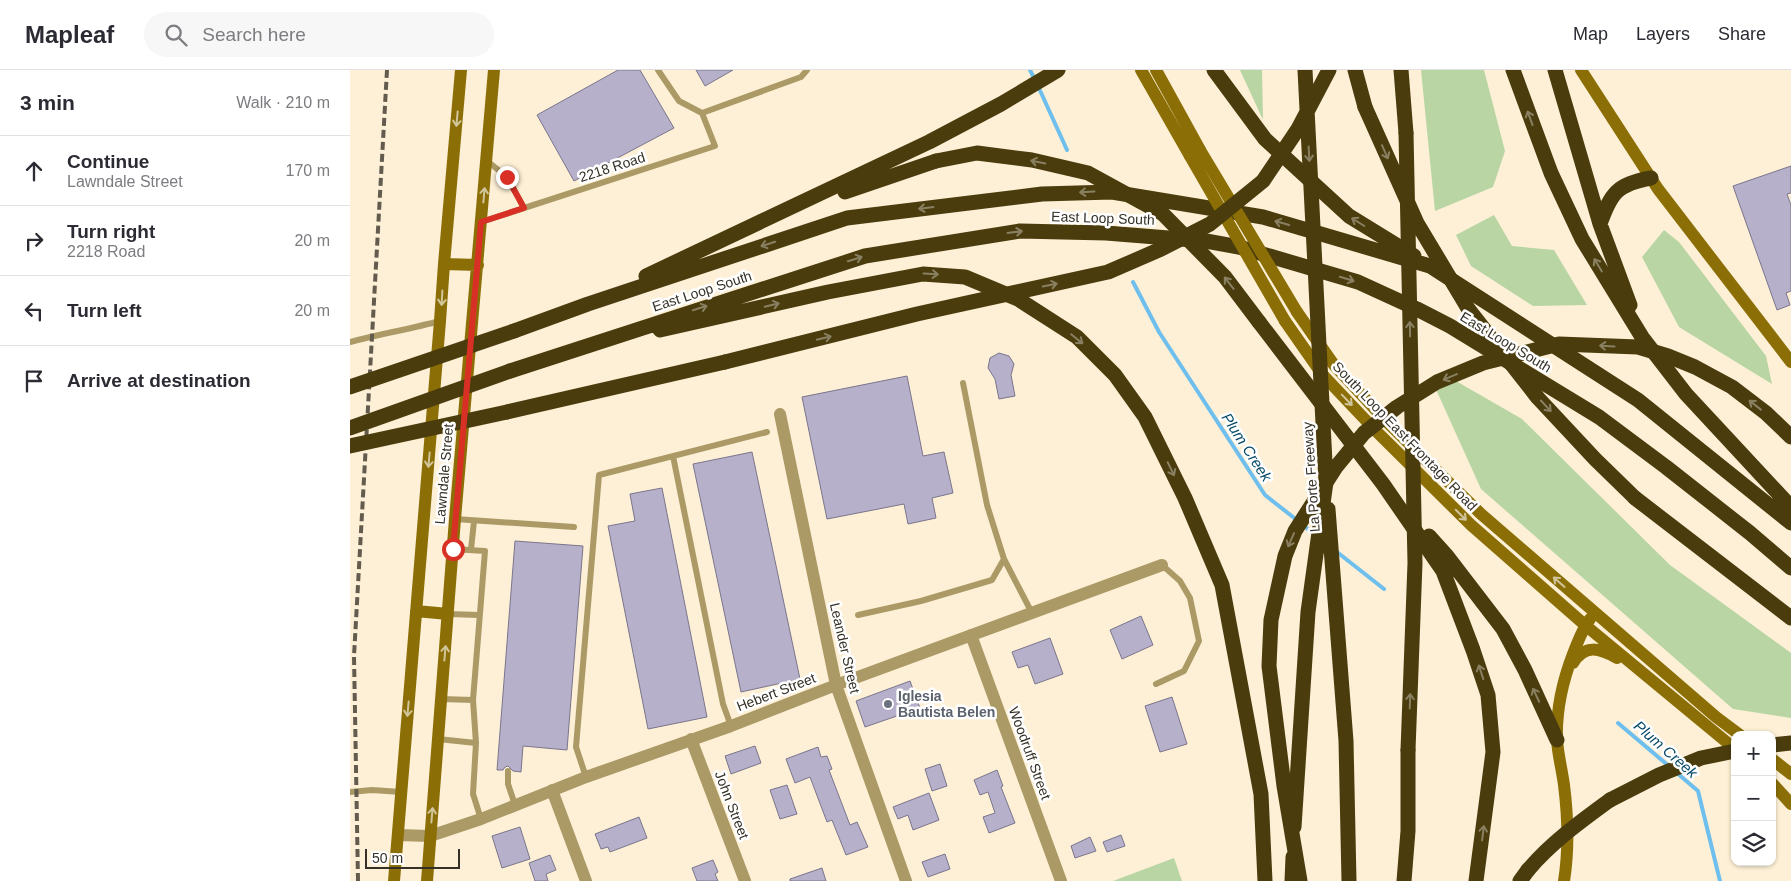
<!DOCTYPE html>
<html lang="en">
<head>
<meta charset="utf-8">
<style>
	body { margin:0; font-family:Helvetica,sans-serif; background:#f7f7f7; color:#2b2b33 }
	.controls { position:absolute; right:15px; bottom:15px; display:grid; overflow:hidden; border-radius:10px; box-shadow:0 1px 4px #0004 }
	.controls button { width:45px; height:45px; display:grid; place-items:center; padding:0; border:0; border-bottom:1px solid #e1e1e2; background:#fff; color:#2b2b33; font:25px sans-serif }
	.scale { position:absolute; left:15px; bottom:12px; width:95px; box-sizing:border-box; padding-left:5px; border:2px solid #353026; border-top:0; font-size:14px; line-height:18px; white-space:nowrap; color:#353026; -webkit-text-stroke:4px #fff; paint-order:stroke }
	.stop { position:absolute; width:15px; height:15px; margin:-11px; border:4px solid #d93025; border-radius:50%; background:#fff }
	.stop.end { background:#d93025; border-color:#fff; box-shadow:0 1px 5px #0008 }
	.list { margin:0; padding:0; list-style:none }
	h2 { display:flex; justify-content:space-between; align-items:center; height:65px; margin:0; padding:0 20px; font-size:21px }
	h2 small { font-size:16px; font-weight:400; color:#7c7c81 }
	.list li { display:grid; grid-template-columns:32px 1fr auto; gap:15px; align-items:center; box-sizing:border-box; height:70px; padding:0 20px; border-top:1px solid #e1e1e2 }
	.list b { display:block; font-size:19px; white-space:nowrap }
	.list p { margin:0; font-size:16px; white-space:nowrap; color:#7c7c81 }
	.list em { font-size:16px; font-style:normal; color:#7c7c81 }
	.icon { flex:none; width:28px; height:28px; fill:none; stroke:currentColor; stroke-width:2; stroke-linecap:round; stroke-linejoin:round }
	.map { position:relative; flex:none; width:1441px; height:811px; overflow:hidden }
	header { display:flex; align-items:center; gap:30px; box-sizing:border-box; height:70px; padding:0 25px; background:#fff; border-bottom:1px solid #e1e1e2 }
	header strong { font-size:24px }
	nav { display:flex; gap:28px; margin-inline-start:auto; font-size:18px }
	.search { width:350px; height:45px; background:#f7f7f7; display:flex; align-items:center; gap:12px; box-sizing:border-box; padding:0 18px; border-radius:28px; color:#7c7c81; font-size:19px }
	main { display:flex }
	aside { flex:1; background:#fff }
	.map>svg:first-child { display:block }
	.green { fill:#b8d5a3 }
	.lines { fill:none; stroke-linecap:round; stroke-linejoin:round }
	.stream { stroke:#6ebfed; stroke-width:4 }
	.building { fill:#b6b0ca; stroke:#7a758c }
	.lane { stroke:#ac9a66; stroke-width:6 }
	.street { stroke:#ac9a66; stroke-width:12 }
	.secondary { stroke:#8b6f06; stroke-width:12 }
	.highway { stroke:#4a3c0d; stroke-width:15 }
	.rail { stroke:#625b4e; stroke-width:4; stroke-dasharray:8 4; stroke-linecap:butt }
	.secondary-bridge { stroke:#8b6f06; stroke-width:12 }
	.highway-bridge { stroke:#4a3c0d; stroke-width:15 }
	.oneway { stroke:#898062 }
	.oneway2 { stroke:#d1c59b }
	.route { stroke:#d93025; stroke-width:6 }
	.worship-dot { fill:#6b7280; stroke:#fff; stroke-width:2 }
	.labels { text-anchor:middle; dominant-baseline:central; stroke-width:5; stroke-linejoin:round; paint-order:stroke }
	.street-label { font-size:14px; fill:#353026; stroke:#fff }
	.worship-label { font-size:14px; font-weight:bold; fill:#5b616d; stroke:#fff; text-anchor:start }
	.water-label { font-size:15px; font-style:italic; fill:#064a69; stroke:#fff }
</style>
</head>
<body>
<header>
<strong>Mapleaf</strong>
<div class="search"><svg class="icon" aria-label="search" viewBox="0 0 24 24"><circle cx="10" cy="10" r="6"/><path d="M15 15l6 6"/></svg>Search here</div>
<nav><a>Map</a><a>Layers</a><a>Share</a></nav>
</header>
<main>
<aside>
<h2>3 min<small>Walk · 210 m</small></h2>
<ul class="list">
<li><svg class="icon" aria-label="ahead" viewBox="0 0 24 24"><path d="M12 20V5M6 11l6-6 6 6"/></svg><div><b>Continue</b><p>Lawndale Street</p></div><em>170 m</em></li>
<li><svg class="icon" aria-label="right" viewBox="0 0 24 24"><path d="M7 20v-9h11M14 6l5 5-5 5"/></svg><div><b>Turn right</b><p>2218 Road</p></div><em>20 m</em></li>
<li><svg class="icon" aria-label="left" viewBox="0 0 24 24"><path d="M17 20v-9H6M10 6l-5 5 5 5"/></svg><div><b>Turn left</b></div><em>20 m</em></li>
<li><svg class="icon" aria-label="arrive" viewBox="0 0 24 24"><path d="M6 21V4h12l-3 4 3 4H6"/></svg><div><b>Arrive at destination</b></div></li>
</ul>
</aside>
<div class="map">
<svg width="1441" height="811" viewBox="0 0 1441 811">
	<rect width="100%" height="100%" fill="#fdf0d6"/>
	<path class="green" d="M890,0h22l1,50z
		M1071,0h63l21,81 -12,36 -58,24z
		M1144,145l18,31 42,4 33,55 -54,1 -62,-40 -15,-31z
		M1314,160l15,12 87,114 6,28 -93,-57 -37,-70z
		M1106,311l66,38 148,146 121,88v65l-58,-9 -252,-220 -47,-104z
		M824,788l8,23h-69z"/>
	<g class="lines">
		<path class="stream" d="M680,0l5,10
			M688,16l29,64
			M783,212l26,50 106,163 33,26
			M953,455l12,10
			M987,482l47,37
			M1268,653l52,44
			M1327,703l21,18 22,90"/>
	</g>
	<path class="building" d="M268,0h22l34,58 -100,53 -37,-66z
		M346,0h37l-28,16z
		M1441,96v27l-4,1 4,11v86l-5,2 4,12 -13,5 -44,-124z
		M649,283l10,3 5,8 -3,11 4,21 -16,3 -4,-20 -7,-11 2,-10z
		M557,306l16,80 21,-4 9,41 -21,5 4,20 -28,6 -4,-20 -77,15 -25,-122z
		M402,382l48,227 -59,13 -48,-228z
		M312,418l45,229 -59,12 -40,-203 27,-5 -5,-27z
		M165,471l68,5 -16,204 -44,-4 -2,26 -8,-1 -5,-5 -3,1 -2,3h-6z
		M791,546l12,29 -31,14 -12,-29z
		M700,568l13,36 -28,10 -7,-19 -10,3 -6,-16z
		M560,611l10,27 -55,19 -9,-26z
		M822,627l15,47 -27,8 -15,-46z
		M405,676l6,17 -30,11 -6,-18z
		M468,677l3,10 6,-1 5,13 -3,1 21,55 7,-3 11,25 -22,8 -14,-35 -5,2 -17,-45 -15,6 -9,-24z
		M590,694l7,22 -15,5 -7,-22z
		M647,700l6,16 -2,1 14,36 -26,10 -6,-16 12,-4 -7,-21 -8,3 -6,-15z
		M437,715l10,29 -17,5 -10,-29z
		M579,723l10,27 -26,10 -5,-15 -10,4 -5,-12z
		M289,747l8,21 -37,14 -2,-5 -7,2 -6,-15z
		M170,757l10,32 -28,9 -10,-32z
		M771,765l4,11 -18,6 -4,-10z
		M740,767l6,14 -21,7 -4,-12z
		M595,784l5,15 -22,8 -6,-15z
		M200,785l6,15 -10,4 2,7h-13l-6,-18z
		M363,790l5,12 -3,2 3,7h-21l-5,-13z
		M472,798l4,13h-36v-2z"/>
	<g class="lines">
		<path class="lane" d="M308,0l21,31 23,12 99,-36 6,-7
			M136,90l21,17 17,31
			M131,152l234,-76 -13,-33
			M0,272c30,-8 60,-13 90,-21
			M323,386l50,248 8,22
			M105,449l119,8
			M103,479l32,2 -12,149 3,43 -3,51 8,25
			M121,480l3,-29
			M654,489l28,54
			M98,544l31,1
			M508,545l63,-14 71,-21 12,-21 -17,-54 -24,-122
			M806,614l28,-13 15,-30 -9,-43 -10,-17 -18,-16
			M91,629l32,1
			M88,669l38,4
			M158,701v13l7,21
			M236,707l-10,-30 23,-272 168,-43
			M0,722l22,-2 29,2"/>
		<path class="street" d="M430,344l56,271 70,196
			M621,565l90,246
			M341,669l54,142
			M202,720l34,91
			M48,765l32,1 51,-17 105,-42 145,-51 105,-41 326,-120"/>
		<path class="secondary" d="M791,0l49,86
			M806,0l44,80
			M1231,0l77,119 133,173
			M94,194l34,1
			M947,242l37,53 51,55 96,94 235,203 24,18
			M935,251l37,53 53,56 96,95 114,100 150,124
			M66,541l32,3
			M1223,593c12,-19 26,-15 44,-5
			M1422,689l19,15
			M1422,713l19,21
			M44,811l46,-560 4,-57 17,-194
			M77,811l28,-362 39,-449
			M1214,811c5,-31 4,-64 0,-96 -2,-15 -6,-30 -7,-45 -1,-29 6,-60 16,-86 5,-12 9,-25 17,-35"/>
		<path class="highway" d="M864,0l51,69 84,77 65,40
			M1005,0l10,37
			M1051,0l5,63
			M1163,0l38,103 31,66 60,98 44,57 105,113
			M1205,0l45,154 30,81
			M495,122l91,-31
			M1250,154c11,-31 17,-40 51,-46
			M296,206l283,-134 72,-38 57,-34
			M909,252l124,162 60,87 30,79 15,45 5,57 -17,129
			M310,260l168,-38 95,-18 42,3 53,22 59,38 38,38 30,42 40,81 37,87 39,209 4,87
			M164,261l74,-27 259,-86 195,-24 70,-2 151,25 167,49 208,134 153,123
			M160,301l355,-115 155,-25 86,2 100,8 33,6 119,35 59,27 33,17 149,91 67,50 84,66 41,35
			M157,342l218,-50
			M1285,428l156,120
			M978,439l18,232 3,140
			M1079,466l18,20 56,73 22,41 32,70
			M1422,675l19,-2
			M1260,730l49,-25 42,-17 34,-7
			M944,757l14,-215 18,-130
			M942,811l1,-24
			M1054,811l4,-50v-81
			M1170,811l8,-11"/>
		<path class="rail" d="M8,811l-4,-225 33,-586"/>
		<path class="secondary-bridge" d="M850,80l97,162
			M840,86l95,165"/>
		<path class="highway-bridge" d="M955,0l21,412
			M1015,37l52,116 52,87 69,88 57,61 40,39
			M1056,63l9,430 -7,187
			M586,91l41,-8 55,7 56,13 75,41 62,63 34,45
			M375,292l192,-48 191,-42 53,-23 49,-25 53,-43 35,-52 31,-59
			M0,317l164,-56
			M0,358l160,-57
			M0,376l157,-34
			M1178,800c24,-28 52,-48 82,-70
			M950,811l-16,-95 -15,-120 2,-46 14,-64 10,-25 41,-64 28,-34 33,-26 40,-25 46,-19 76,-19 79,3 30,9 27,11 37,20 34,26 25,24"/>
	</g>
	<defs><path id="oneway-shaft" d="M-6 0H5M1.5-3L5.5 0L1.5 3" fill="none" stroke-width="1.6" stroke-linecap="round" stroke-linejoin="round" transform="scale(1.25)"/></defs>
	<g class="oneway">
		<use href="#oneway-shaft" transform="translate(1180 48) rotate(-110)"/>
		<use href="#oneway-shaft" transform="translate(1035 82) rotate(66)"/>
		<use href="#oneway-shaft" transform="translate(959 84) rotate(87)"/>
		<use href="#oneway-shaft" transform="translate(688 92) rotate(-168)"/>
		<use href="#oneway-shaft" transform="translate(737 122) rotate(177)"/>
		<use href="#oneway-shaft" transform="translate(576 138) rotate(173)"/>
		<use href="#oneway-shaft" transform="translate(1008 152) rotate(-148)"/>
		<use href="#oneway-shaft" transform="translate(932 153) rotate(-164)"/>
		<use href="#oneway-shaft" transform="translate(665 162) rotate(-7)"/>
		<use href="#oneway-shaft" transform="translate(418 174) rotate(162)"/>
		<use href="#oneway-shaft" transform="translate(505 189) rotate(-17)"/>
		<use href="#oneway-shaft" transform="translate(1248 195) rotate(-121)"/>
		<use href="#oneway-shaft" transform="translate(581 204) rotate(3)"/>
		<use href="#oneway-shaft" transform="translate(997 209) rotate(17)"/>
		<use href="#oneway-shaft" transform="translate(879 213) rotate(-128)"/>
		<use href="#oneway-shaft" transform="translate(700 215) rotate(-12)"/>
		<use href="#oneway-shaft" transform="translate(422 235) rotate(-13)"/>
		<use href="#oneway-shaft" transform="translate(350 238) rotate(-18)"/>
		<use href="#oneway-shaft" transform="translate(1060 259) rotate(-91)"/>
		<use href="#oneway-shaft" transform="translate(474 268) rotate(-14)"/>
		<use href="#oneway-shaft" transform="translate(727 269) rotate(39)"/>
		<use href="#oneway-shaft" transform="translate(1257 276) rotate(-177)"/>
		<use href="#oneway-shaft" transform="translate(1100 307) rotate(157)"/>
		<use href="#oneway-shaft" transform="translate(1405 335) rotate(-142)"/>
		<use href="#oneway-shaft" transform="translate(1196 336) rotate(47)"/>
		<use href="#oneway-shaft" transform="translate(821 399) rotate(64)"/>
		<use href="#oneway-shaft" transform="translate(941 470) rotate(114)"/>
		<use href="#oneway-shaft" transform="translate(1131 602) rotate(-108)"/>
		<use href="#oneway-shaft" transform="translate(1186 625) rotate(-115)"/>
		<use href="#oneway-shaft" transform="translate(1060 631) rotate(-88)"/>
		<use href="#oneway-shaft" transform="translate(1133 763) rotate(-83)"/>
	</g>
	<g class="oneway2">
		<use href="#oneway-shaft" transform="translate(107 49) rotate(95)"/>
		<use href="#oneway-shaft" transform="translate(134 125) rotate(-85)"/>
		<use href="#oneway-shaft" transform="translate(92 228) rotate(93)"/>
		<use href="#oneway-shaft" transform="translate(997 330) rotate(46)"/>
		<use href="#oneway-shaft" transform="translate(79 390) rotate(95)"/>
		<use href="#oneway-shaft" transform="translate(1111 445) rotate(45)"/>
		<use href="#oneway-shaft" transform="translate(1209 512) rotate(-139)"/>
		<use href="#oneway-shaft" transform="translate(95 583) rotate(-85)"/>
		<use href="#oneway-shaft" transform="translate(58 639) rotate(95)"/>
		<use href="#oneway-shaft" transform="translate(82 745) rotate(-85)"/>
	</g>
	<g class="lines">
		<path class="route" d="M103,479l28,-327 43,-14 -17,-31"/>
	</g>
	<circle class="worship-dot" cx="538" cy="634" r="5"/>
	<g class="labels">
		<g class="street-label">
			<text transform="translate(262 97) rotate(-18)">2218 Road</text>
			<text transform="translate(753 148) rotate(2)">East Loop South</text>
			<text transform="translate(352 221) rotate(-18)">East Loop South</text>
			<text transform="translate(1156 272) rotate(31)">East Loop South</text>
			<text transform="translate(1055 366) rotate(46)">South Loop East Frontage Road</text>
			<text transform="translate(94 404) rotate(-85)">Lawndale Street</text>
			<text transform="translate(961 407) rotate(-94)">La Porte Freeway</text>
			<text transform="translate(495 578) rotate(77)">Leander Street</text>
			<text transform="translate(426 622) rotate(-21)">Hebert Street</text>
			<text transform="translate(680 683) rotate(70)">Woodruff Street</text>
			<text transform="translate(382 735) rotate(69)">John Street</text>
		</g>
		<g class="worship-label">
			<text x="548" y="626">Iglesia<tspan x="548" dy="16">Bautista Belen</tspan></text>
		</g>
		<g class="water-label">
			<text transform="translate(897 377) rotate(57)">Plum Creek</text>
			<text transform="translate(1316 679) rotate(41)">Plum Creek</text>
		</g>
	</g>
</svg>
<div class="controls">
<button>+</button>
<button>−</button>
<button><svg class="icon" aria-label="layers" viewBox="0 0 24 24"><path d="M12 4l9 5-9 5-9-5zM3 14l9 5 9-5"/></svg></button>
</div>
<div class="scale">50 m</div>
<div class="stop" style="left:103px;top:479px"></div>
<div class="stop end" style="left:157px;top:107px"></div>
</div>
</main>
</body>
</html>
